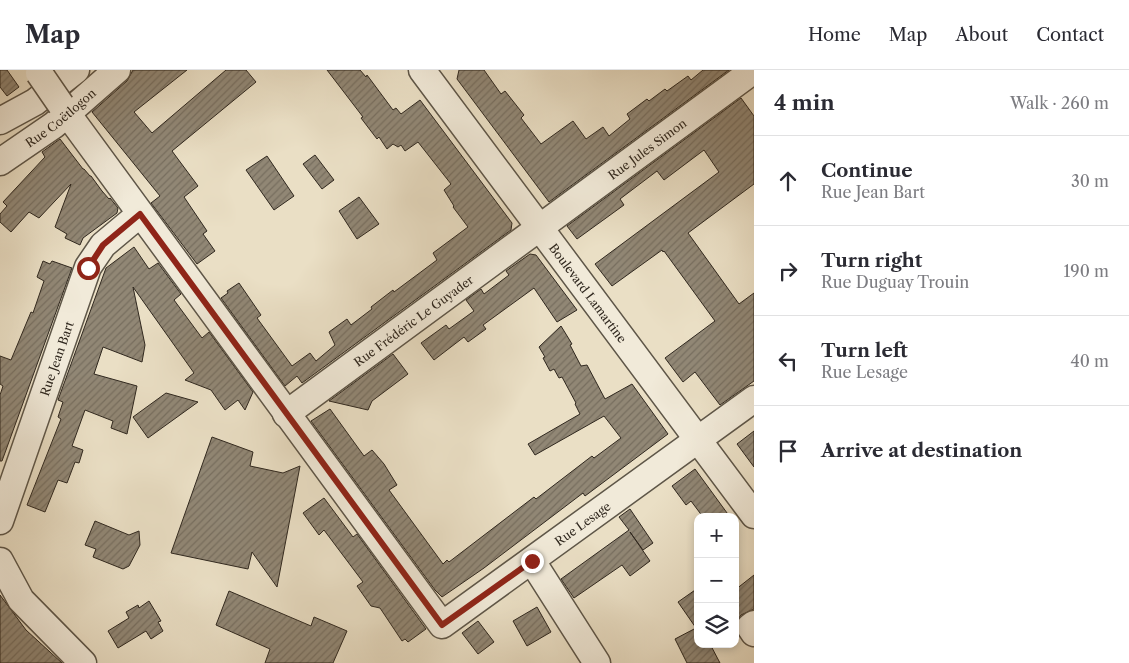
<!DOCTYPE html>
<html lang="en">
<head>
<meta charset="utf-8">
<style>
	body { margin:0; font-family:"Libre Caslon Text",serif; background:#f2f2f3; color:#2b2b33 }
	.controls { position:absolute; right:15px; bottom:15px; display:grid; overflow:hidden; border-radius:10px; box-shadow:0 2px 8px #0003 }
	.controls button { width:45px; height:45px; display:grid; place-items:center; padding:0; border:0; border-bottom:1px solid #e1e1e2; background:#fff; color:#2b2b33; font:25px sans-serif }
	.stop { position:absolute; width:15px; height:15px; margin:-11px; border:4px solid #8f2418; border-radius:50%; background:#fff }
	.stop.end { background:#8f2418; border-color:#fff; box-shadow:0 1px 5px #0008 }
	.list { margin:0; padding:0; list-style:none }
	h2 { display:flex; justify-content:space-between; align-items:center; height:65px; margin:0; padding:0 20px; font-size:21px }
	h2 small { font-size:16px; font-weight:400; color:#7c7c81 }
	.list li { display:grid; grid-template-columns:32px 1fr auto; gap:15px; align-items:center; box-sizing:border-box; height:90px; padding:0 20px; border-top:1px solid #e1e1e2 }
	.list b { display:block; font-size:19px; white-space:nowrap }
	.list p { margin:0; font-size:16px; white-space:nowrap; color:#7c7c81 }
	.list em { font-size:16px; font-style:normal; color:#7c7c81 }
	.icon { flex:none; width:28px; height:28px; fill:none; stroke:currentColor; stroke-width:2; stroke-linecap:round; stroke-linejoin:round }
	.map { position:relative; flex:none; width:754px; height:593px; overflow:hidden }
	header { display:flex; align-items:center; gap:30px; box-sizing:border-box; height:70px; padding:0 25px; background:#fff; border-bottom:1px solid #e1e1e2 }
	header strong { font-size:24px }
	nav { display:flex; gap:28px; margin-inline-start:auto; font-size:18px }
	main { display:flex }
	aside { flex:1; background:#fff }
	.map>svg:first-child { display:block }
	.building { fill:url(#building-hatch); stroke:#30281f }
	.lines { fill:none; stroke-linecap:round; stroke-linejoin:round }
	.minor-casing { stroke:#5e5648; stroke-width:29 }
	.minor { stroke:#f1ead9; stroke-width:26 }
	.minor-bridge-casing { stroke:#5e5648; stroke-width:29; stroke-linecap:butt }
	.minor-bridge { stroke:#f1ead9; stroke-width:26 }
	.route { stroke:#8f2418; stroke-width:6 }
	.labels { text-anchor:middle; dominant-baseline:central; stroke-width:5; stroke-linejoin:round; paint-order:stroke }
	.street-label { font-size:12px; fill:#30281f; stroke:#f1ead9 }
</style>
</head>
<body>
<header>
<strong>Map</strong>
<nav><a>Home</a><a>Map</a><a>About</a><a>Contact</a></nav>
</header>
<main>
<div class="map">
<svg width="754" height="593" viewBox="0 0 754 593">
	<defs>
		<pattern id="building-hatch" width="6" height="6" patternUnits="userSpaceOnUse" patternTransform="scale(1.25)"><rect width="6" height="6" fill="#918775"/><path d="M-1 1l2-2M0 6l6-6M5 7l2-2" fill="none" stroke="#776e5f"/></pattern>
	</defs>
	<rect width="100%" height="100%" fill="#eadfc5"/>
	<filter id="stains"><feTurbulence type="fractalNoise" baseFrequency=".004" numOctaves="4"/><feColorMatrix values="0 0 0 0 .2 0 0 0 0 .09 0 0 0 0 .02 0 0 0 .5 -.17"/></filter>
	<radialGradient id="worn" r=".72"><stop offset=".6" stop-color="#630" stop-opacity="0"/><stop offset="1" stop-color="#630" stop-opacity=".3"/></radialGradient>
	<path class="building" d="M0,0h7l12,17 -12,9 -7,-9z
		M133,0h54l-53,42 18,21 74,-63h20l10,12 -84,69 26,35 -14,11 23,34 -4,3 12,17 -18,13 -46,-61 9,-7 -68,-84 35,-31z
		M327,0h33l6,7 1,-2 26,35 3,-2 5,6 19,-14 92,123 -1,7 -209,153 -5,-7 -12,10 -64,-88 7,-5 -1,-2 12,-8 22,32 -4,3 35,48 18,-13 6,8 19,-16 -6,-13 18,-13 4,6 21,-16 -1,-2 22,-17 1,2 43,-32 -4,-7 35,-26 -15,-20 1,-1 -10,-16 7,-6 -33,-42 -13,9 -4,-6 -3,2 -5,-3 -6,5 -8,-12 -2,2 -16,-21 2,-1z
		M459,0h25l17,24 4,-3 19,24 -3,3 20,26 32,-23 13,18 17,-12 6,9 21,-17 -3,-5 20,-15 2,2 16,-12 2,2 21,-15 3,4 12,-10h26l-180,132 -92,-123z
		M741,28l13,18v68l-66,49 51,71 15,-11v88l-34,24 -25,-33 -12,10 -18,-24 50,-37 -51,-70 -1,1 -1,-2 -50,36 -17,-22 124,-92 -15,-22 -40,30 -7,-9 -37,28 4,6 -47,34 -10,-13z
		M60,69l23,30h1l6,7h1l11,15 7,8 1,-1 8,10 -1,5 -34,25 -3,7 -15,-7 2,-4 -12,-7 16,-43 -32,34 -10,-6 -18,20 -11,-10v-8l7,-8 -4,-4 42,-45 -3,-5z
		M315,85l19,25 -12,9 -19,-25z
		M267,86l27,40 -20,14 -28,-40z
		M359,127l20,27 -22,15 -18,-28z
		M134,177l15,22 9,-6 23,31 -7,6 28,38 7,-6 44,60 -8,18 -7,-10 -13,10 -14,-20 -26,-10 9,-7 -61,-86 12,58 -3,17 -39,-15 -9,27 43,12 -10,48 -16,-6 2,-7 -28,-11 -13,36 11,4 -4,13 -4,-1 -8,21 -9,-3 -13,32 -18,-7 34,-86 -3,-2 5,-15 -5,-2 48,-132z
		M530,184l6,1 41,55 -20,12 -23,-34 -51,37 3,4 -18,13 -4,-5 -30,23 -13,-17 25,-18 3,4 25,-18 -8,-11 15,-11 3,5 25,-19 -3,-4z
		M43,191l7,3 2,-3 20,7 -70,193h-2v-66l3,-9 -3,-2v-28l11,4 20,-48 2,1 11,-32 -7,-4z
		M561,256l11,18 -2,1 11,21 6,-1 18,34 27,-15 36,50 -83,62 -2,-3 -99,75 -42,29 -7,-7 -124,-169 19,-12 34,47 8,-6 12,14 13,21 -8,5 54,74 4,-4 2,2 85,-65 2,2 56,-43 2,2 27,-20 -17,-22 -69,39 -7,-11 52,-30 -5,-10 1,-1 -14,-26 -3,1 -5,-9 -4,2 -7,-13 2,-1 -6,-10z
		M393,284l15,20 -36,27 -4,9 -39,-9z
		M166,323l32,9 -50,36 -15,-21z
		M754,361v36l-17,-23z
		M212,367l41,15 -3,14 33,7 17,-7 -23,121 -25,-35 -4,17 -77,-16z
		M695,399l35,48h-27l-12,-16 -5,4 -14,-19z
		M324,428l29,39 4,-3 69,95 -18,13 -3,-3 -3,2 -22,-33 -9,-2 -14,-20 6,-4 -39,-52 -5,5 -16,-22z
		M630,439l23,34 -10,7 -13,-18 20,29 -20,15 -8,-11 -48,33 -13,-19 68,-49 -10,-13z
		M95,451l34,14 10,-4 1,14 -11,21 -6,3 -30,-12 3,-8 -11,-4z
		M754,505v34l-13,6 -6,9v-34z
		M698,518v56h12l10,19h-33l-12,-24 21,-11 -18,-26z
		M229,521l82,35 3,-9 33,14 -14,32h-68l5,-14 -54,-24z
		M0,525l26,35 36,33h-62z
		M149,531l12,20 -3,1 5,9 -12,8 -5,-8 -28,17 -10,-17 21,-13 -3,-6 12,-7 1,3z
		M537,537l14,25 -24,14 -14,-25z
		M478,551l16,21 -16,12 -16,-21z"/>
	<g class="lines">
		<defs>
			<g id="minor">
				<path id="s1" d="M422,0l332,445"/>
				<path id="s2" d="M61,35l381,520 312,-226"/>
				<path d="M0,51l35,-19 41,-32"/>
				<path id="s3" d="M0,92l54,-37 63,-55"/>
				<path id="s4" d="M286,344l468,-344"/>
				<path id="s5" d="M0,451l88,-254 15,-22 37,-31"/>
				<path d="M0,491l21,39 62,63"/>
				<path d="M532,491l65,102"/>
				<path d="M754,554l-4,3 4,6"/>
			</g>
		</defs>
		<use href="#minor" class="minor-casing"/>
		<use href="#minor" class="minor"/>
		<defs>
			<path id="minor-bridge" d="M39,3l22,32"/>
		</defs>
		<use href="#minor-bridge" class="minor-bridge-casing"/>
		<use href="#minor-bridge" class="minor-bridge"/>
	</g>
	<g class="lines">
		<path class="route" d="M88,198l15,-23 37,-31 302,411 90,-64"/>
	</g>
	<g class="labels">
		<g class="street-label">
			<text stroke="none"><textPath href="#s3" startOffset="75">Rue Coëtlogon</textPath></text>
			<text stroke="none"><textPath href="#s4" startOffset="448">Rue Jules Simon</textPath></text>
			<text stroke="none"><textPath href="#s1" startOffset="278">Boulevard Lamartine</textPath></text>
			<text stroke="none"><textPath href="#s4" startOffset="158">Rue Frédéric Le Guyader</textPath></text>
			<text stroke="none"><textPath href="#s5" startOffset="172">Rue Jean Bart</textPath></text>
			<text stroke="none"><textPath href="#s2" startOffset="818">Rue Lesage</textPath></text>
		</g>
	</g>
	<rect width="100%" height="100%" filter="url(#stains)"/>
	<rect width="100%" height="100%" fill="url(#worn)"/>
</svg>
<div class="controls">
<button>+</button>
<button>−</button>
<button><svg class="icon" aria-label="layers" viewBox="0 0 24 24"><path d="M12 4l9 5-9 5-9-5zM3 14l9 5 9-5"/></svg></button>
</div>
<div class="stop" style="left:88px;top:198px"></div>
<div class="stop end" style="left:532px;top:491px"></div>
</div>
<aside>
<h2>4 min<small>Walk · 260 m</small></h2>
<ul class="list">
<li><svg class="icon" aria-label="ahead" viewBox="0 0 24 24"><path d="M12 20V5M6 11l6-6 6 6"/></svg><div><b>Continue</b><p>Rue Jean Bart</p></div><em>30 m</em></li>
<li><svg class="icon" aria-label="right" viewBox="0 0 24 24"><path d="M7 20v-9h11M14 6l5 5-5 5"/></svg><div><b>Turn right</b><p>Rue Duguay Trouin</p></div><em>190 m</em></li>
<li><svg class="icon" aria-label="left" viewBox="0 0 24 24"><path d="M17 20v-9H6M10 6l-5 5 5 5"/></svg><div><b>Turn left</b><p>Rue Lesage</p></div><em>40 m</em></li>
<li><svg class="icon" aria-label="arrive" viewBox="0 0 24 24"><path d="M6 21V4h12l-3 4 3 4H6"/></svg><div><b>Arrive at destination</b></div></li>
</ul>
</aside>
</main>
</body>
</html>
